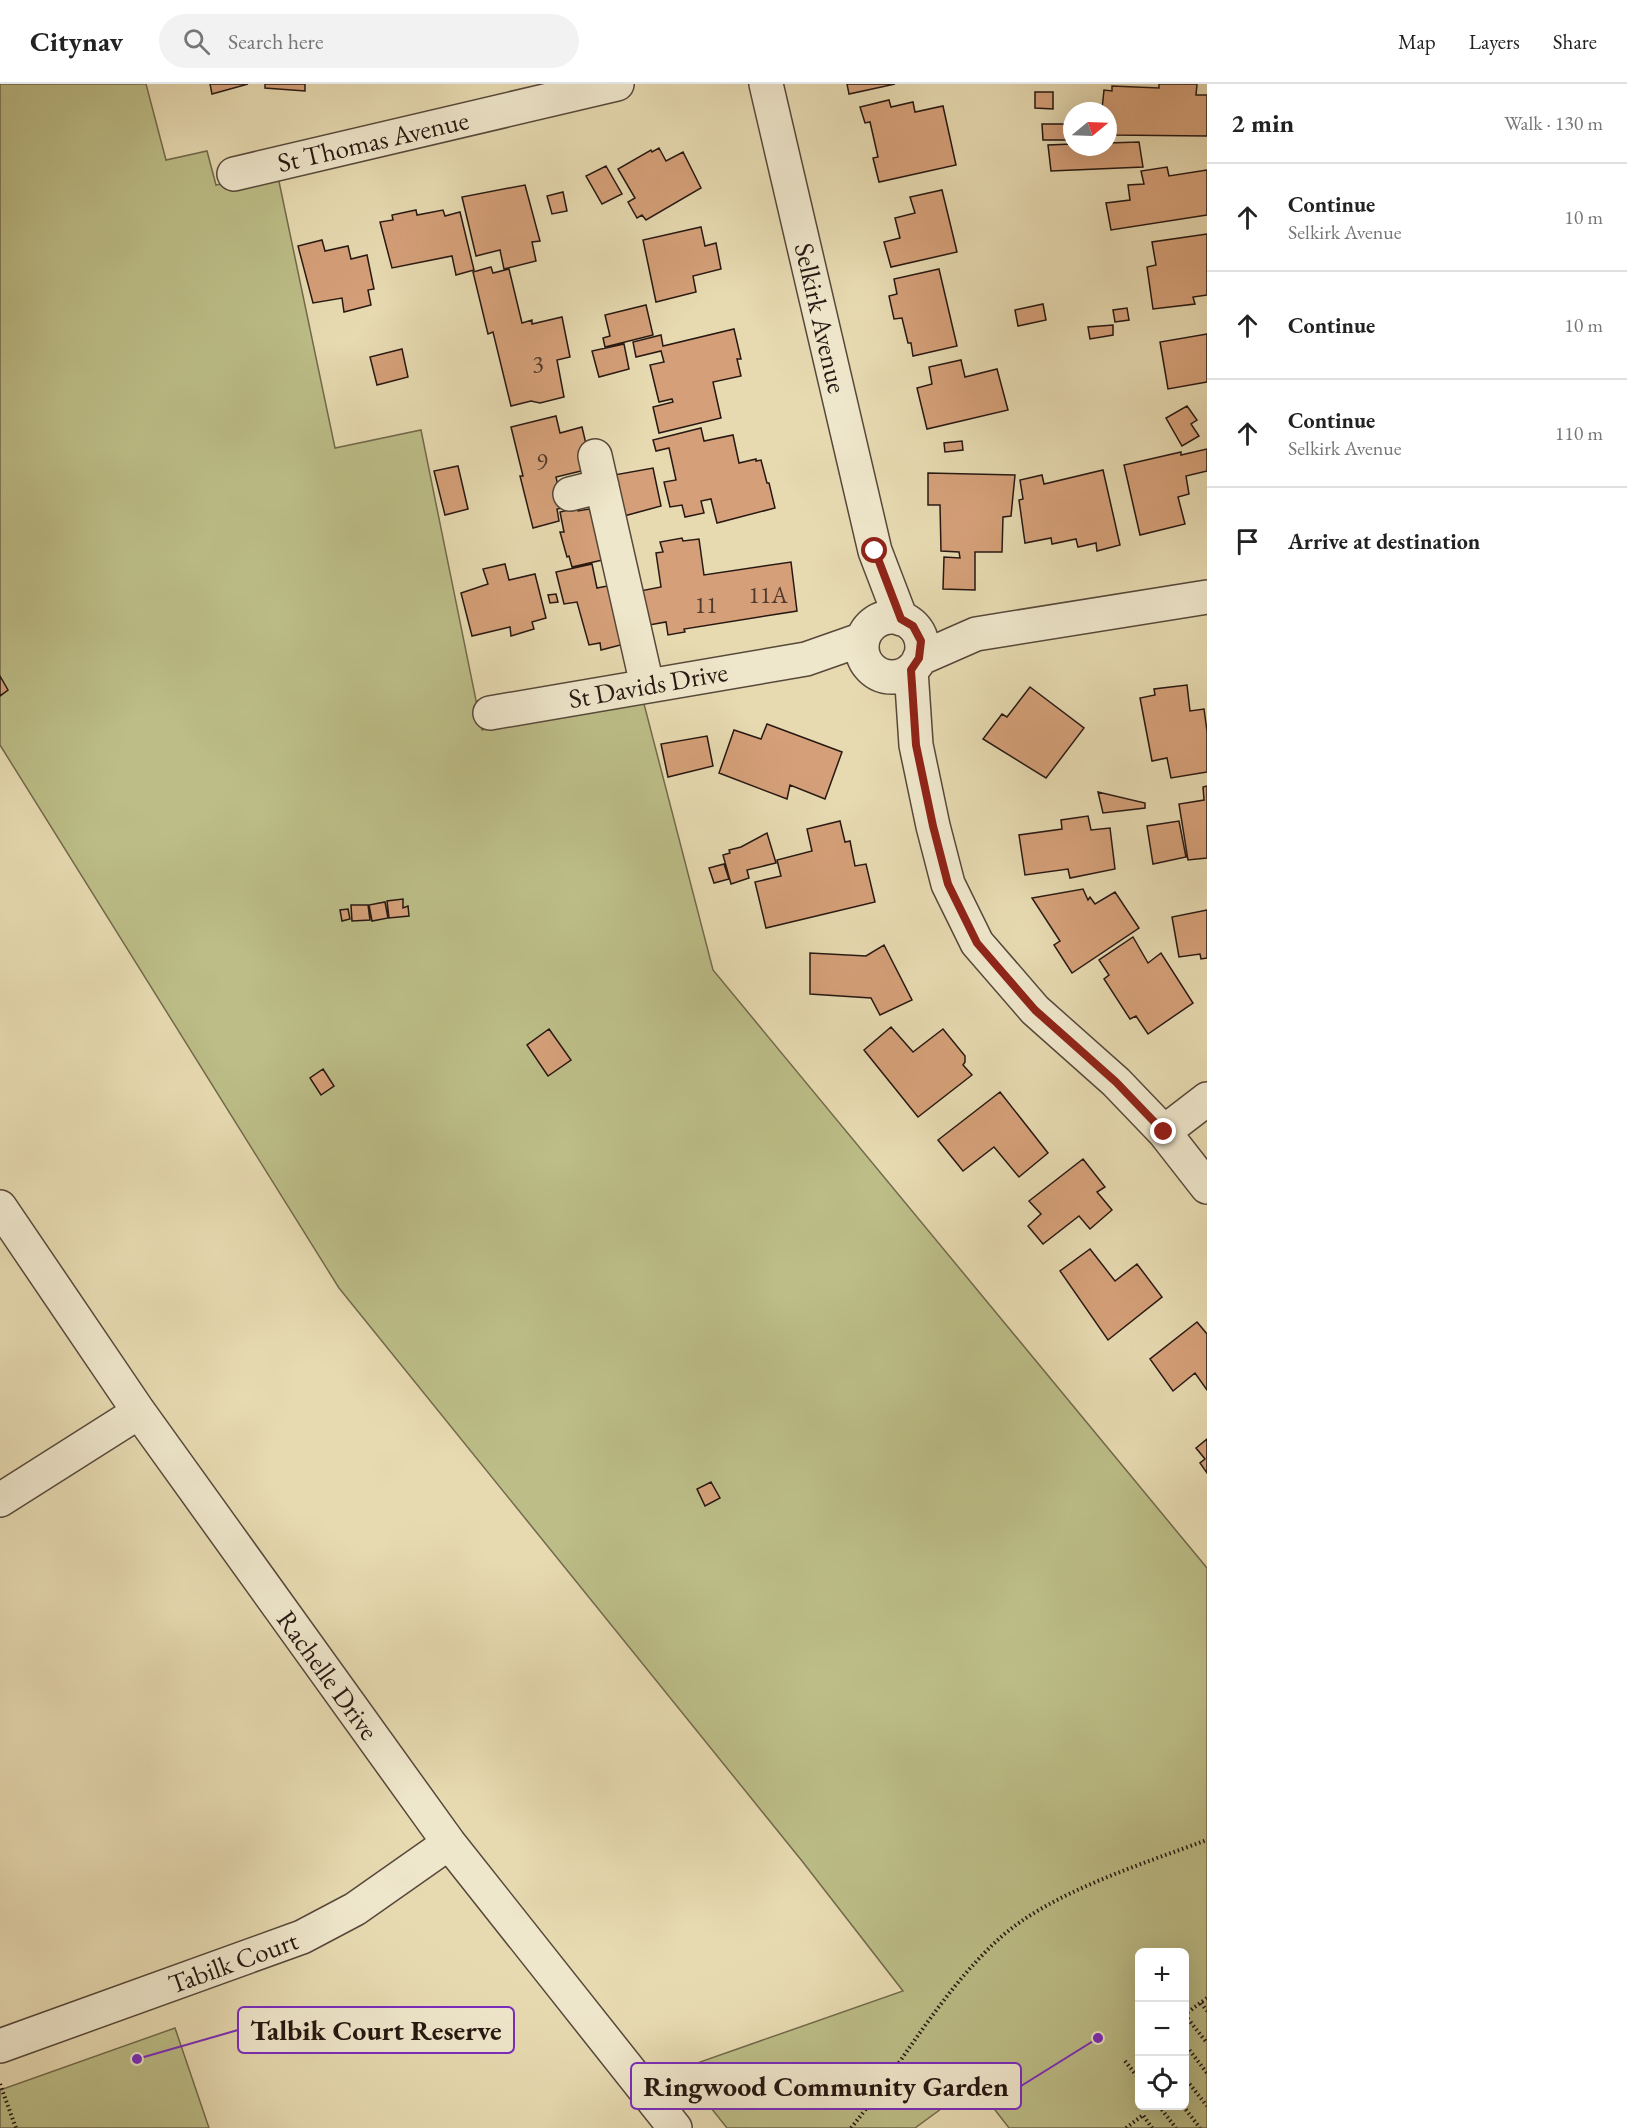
<!DOCTYPE html>
<html lang="en">
<head>
<meta charset="utf-8">
<style>
	body { margin:0; font-family:"EB Garamond",serif; background:#f2f2f2; color:#222 }
	.controls { position:absolute; right:18px; bottom:18px; display:grid; overflow:hidden; border-radius:9px; box-shadow:0 6px 24px #0002 }
	.controls button { width:54px; height:54px; display:grid; place-items:center; padding:0; border:0; border-bottom:2px solid #e0e0e0; background:#fff; color:#222; font:30px sans-serif }
	.compass { position:absolute; left:1063px; top:18px; width:54px; height:54px; border-radius:50%; background:#fff; box-shadow:0 6px 24px #0002; rotate:71deg }
	.stop { position:absolute; width:18px; height:18px; margin:-14px; border:4px solid #8f2418; border-radius:50%; background:#fff }
	.stop.end { background:#8f2418; border-color:#fff; box-shadow:0 2px 6px #0008 }
	.list { margin:0; padding:0; list-style:none }
	h2 { display:flex; justify-content:space-between; align-items:center; height:78px; margin:0; padding:0 24px; font-size:26px }
	h2 small { font-size:20px; font-weight:400; color:#767676 }
	.list li { display:grid; grid-template-columns:39px 1fr auto; gap:18px; align-items:center; box-sizing:border-box; height:108px; padding:0 24px; border-top:2px solid #e0e0e0 }
	.list b { display:block; font-size:22px; white-space:nowrap }
	.list p { margin:0; font-size:20px; white-space:nowrap; color:#767676 }
	.list em { font-size:20px; font-style:normal; color:#767676 }
	.icon { flex:none; width:33px; height:33px; fill:none; stroke:currentColor; stroke-width:2; stroke-linecap:round; stroke-linejoin:round }
	.map { position:relative; flex:none; width:1207px; height:2044px; overflow:hidden }
	header { display:flex; align-items:center; gap:36px; box-sizing:border-box; height:84px; padding:0 30px; background:#fff; border-bottom:2px solid #e0e0e0 }
	header strong { font-size:28px }
	nav { display:flex; gap:33px; margin-inline-start:auto; font-size:21px }
	.search { width:420px; height:54px; background:#f2f2f2; display:flex; align-items:center; gap:15px; box-sizing:border-box; padding:0 21px; border-radius:33px; color:#767676; font-size:22px }
	main { display:flex }
	aside { flex:1; background:#fff }
	.map>svg:first-child { display:block }
	.green { fill:#bcbd87; stroke:#726a4c; stroke-width:1.5; fill-rule:evenodd }
	.building { fill:#d5a079; stroke:#271812; stroke-width:1.5 }
	.lines { fill:none; stroke-linecap:round; stroke-linejoin:round }
	.minor-casing { stroke:#57483a; stroke-width:36 }
	.path { stroke:#271812; stroke-width:4; stroke-dasharray:1.5 3; stroke-linecap:butt }
	.minor { stroke:#efe7cc; stroke-width:33 }
	.route { stroke:#8f2418; stroke-width:8 }
	.labels { text-anchor:middle; dominant-baseline:central; stroke-width:6; stroke-linejoin:round; paint-order:stroke }
	.number-label { font-size:24px; fill:#523a2c }
	.street-label { font-size:27px; fill:#271812; stroke:#efe7cc }
	.leader { fill:none; stroke:#7b2cbf; stroke-width:2 }
	.callout-dot { fill:#7b2cbf; stroke:#efe7cc; stroke-width:2 }
	.callout { fill:#efe7cc; stroke:#7b2cbf; stroke-width:2 }
	.callout-label { font-size:28px; text-anchor:middle; font-weight:bold; fill:#271812 }
</style>
</head>
<body>
<header>
<strong>Citynav</strong>
<div class="search"><svg class="icon" aria-label="search" viewBox="0 0 24 24"><circle cx="10" cy="10" r="6"/><path d="M15 15l6 6"/></svg>Search here</div>
<nav><a>Map</a><a>Layers</a><a>Share</a></nav>
</header>
<main>
<div class="map">
<svg width="1207" height="2044" viewBox="0 0 1207 2044">
	<rect width="100%" height="100%" fill="#e7dab1"/>
	<filter id="stains"><feTurbulence type="fractalNoise" baseFrequency=".00333" numOctaves="4"/><feColorMatrix values="0 0 0 0 .2 0 0 0 0 .09 0 0 0 0 .02 0 0 0 .5 -.17"/></filter>
	<radialGradient id="worn" r=".72"><stop offset=".6" stop-color="#630" stop-opacity="0"/><stop offset="1" stop-color="#630" stop-opacity=".3"/></radialGradient>
	<path class="green" d="M0,0h146l20,76 41,-9 9,34 61,-13 58,276 86,-18 61,300 161,-30 70,270 494,598v560h-198l-34,-44 -60,44h-188l-47,-59 223,-78 -101,-130 -463,-573 -339,-543zM1140,1868h44v154h-44z
		M175,1944l34,100h-209v-38z"/>
	<path class="building" d="M210,0h38l-36,10z
		M265,0h40v7l-40,-3z
		M847,0h48l-46,10z
		M1159,0h38l-1,11h11v41l-95,-1v-4h-4v-20h-16l10,-2 2,-19 8,1v-5l47,2z
		M1035,8h18v17l-18,-1z
		M889,16l2,7 22,-5 2,10 28,-6 13,59 -77,17 -6,-24 5,-1 -8,-35 -5,1 -5,-16z
		M1042,40h25l1,16h-25z
		M1139,58l4,25 -92,4 -3,-26 24,-1v3h36v-4z
		M659,64l7,13 17,-9 18,36 -55,32 -4,-5 -5,3 -9,-16 7,-4 -17,-29 33,-19 1,2z
		M606,82l16,28 -20,10 -16,-28z
		M1167,83l2,9 38,-6v45l-96,15 -5,-27 24,-3 -2,-15 16,-1 -3,-13z
		M525,101l15,56 -8,1 4,19 -32,8 -4,-19 -24,6 -14,-59z
		M942,106l15,62 -66,15 -7,-25 16,-4 -5,-20 20,-5 -5,-16z
		M563,108l4,19 -15,3 -5,-18z
		M416,126l1,5 26,-5 2,6 15,-4 14,58 -18,5 -4,-19 -60,12 -12,-46 13,-2 -1,-5z
		M701,143l4,19 11,-3 5,26 -28,7 3,16 -40,10 -13,-62z
		M1207,150v61l-14,2 2,7 -42,5 -6,-42 9,-2 -4,-23z
		M322,156l3,11 23,-5 3,13 16,-4 7,34 -6,1 3,15 -27,7 -2,-14 -29,5 -15,-57z
		M491,183l2,6 16,-4 13,54 10,-3v4l30,-7 8,40 -13,3 7,37 -24,6 -9,-2 -20,5 -18,-74 -5,2 -15,-62z
		M939,185l18,77 -44,10 -2,-13h-3l-6,-25 -8,1 -5,-23 8,-2 -3,-15z
		M1043,220l3,16 -28,6 -3,-16z
		M646,221l7,30 -48,12 -2,-9 7,-2 -5,-21z
		M1127,224l2,12 -14,2 -2,-12z
		M1113,241v10l-23,4 -2,-12z
		M734,245l7,30h-4l4,17 -28,6 8,36 -62,15 -6,-26 20,-5 -1,-3 -13,3 -9,-37 14,-3 -3,-11 -25,6 -3,-15 28,-7 2,11z
		M1207,250v48l-39,7 -8,-47z
		M624,260l5,25 -30,8 -7,-26z
		M402,265l6,28 -31,8 -7,-28z
		M961,276l4,17 32,-8 11,41 -81,19 -10,-41 15,-4 -3,-17z
		M1187,322l10,14 -6,4 8,12 -17,10 -16,-28z
		M556,332l4,17 22,-6 8,34 -5,9 -29,7 7,31 -6,1 2,12 -26,7 -13,-52h3l-12,-49z
		M701,344l3,13 29,-6 6,28 17,-4v2l5,-1 6,23h2l6,25 -58,15 -6,-24 -10,2 3,12 -19,4 -3,-12 -12,2 -6,-25 12,-2 -7,-32 -13,3 -3,-11z
		M962,357l1,9 -18,2 -1,-9z
		M1207,365v22l-21,5 3,18 -11,3 7,27 -45,11 -16,-70 57,-13v3z
		M458,382l10,43 -23,6 -11,-44z
		M653,384l8,38 -37,10 -10,-41z
		M1103,386l17,75 -23,6 -1,-8 -18,4 -2,-8 -24,5 -1,-6 -26,5 -6,-43 4,-1 -3,-19 22,-5 2,9z
		M928,389l87,2 -4,41 -8,1 -1,35h-27v38l-32,-1 1,-32 16,1 -1,-6 -18,-1 -1,-46h-12z
		M577,424l1,3 11,-2 22,49 -39,9 -3,-11 -2,1 -7,-25h4l-4,-20z
		M682,454l1,3 16,-2 5,36 87,-13 6,49 -113,18 1,3 -17,3 -2,-13 -22,4 -9,-34 26,-5 -5,-34 7,-1 -3,-10z
		M505,480l4,16 26,-6 11,44 -14,4 2,7 -23,7 -1,-9 -38,9 -11,-43 27,-9 -5,-15z
		M592,480l5,24 15,-3 20,57 -31,8 -1,-7 -11,2 -12,-43 -13,2 -8,-32z
		M556,510l2,8 -8,1 -2,-8z
		M0,592l8,14 -8,6z
		M1187,601l3,26 14,-2 3,22v41l-36,6 -4,-20 -15,3 -12,-63 15,-3 -1,-6z
		M1030,603l54,41 -38,50 -63,-39 19,-25 5,3z
		M767,640l75,28 -17,47 -35,-14 -3,14 -68,-26 15,-43 27,9z
		M707,652l6,30 -45,11 -7,-33z
		M1207,702v72l-19,2 -9,-56 25,-4 -1,-13z
		M1098,708l47,11v5l-42,5z
		M1088,732l3,14 19,-2 5,41 -45,9 -2,-9 -43,6 -6,-40 43,-6 -1,-9z
		M840,737l5,21 5,-1 5,25 11,-2 9,38 -109,26 -11,-46 26,-6 -4,-16 35,-9 -5,-22z
		M1179,737l7,36 -33,7 -6,-38z
		M767,749l9,30 -29,7 2,8 -18,6 -8,-29 7,-2 -1,-3 12,-3z
		M724,780l5,15 -15,4 -5,-15z
		M1083,805l5,11 2,-3 5,7 20,-12 24,36 -67,45 -18,-28 6,-4 -28,-43z
		M403,815v9l5,-2 1,10 -20,2 -2,-17z
		M385,818l3,16 -16,3 -3,-16z
		M351,821h17l2,15 -18,1z
		M348,825l2,10 -8,2 -2,-11z
		M1207,826v48l-6,1 -1,-5 -21,3 -7,-40z
		M1133,853l15,26 13,-10 32,50 -45,31 -12,-18 -6,3 -26,-40 5,-4 -10,-15z
		M884,861l28,55 -32,15 -9,-17 -61,-4v-41l56,3z
		M891,943l22,25 30,-23 22,27v6l-2,3 9,10 -54,42 -54,-67z
		M549,945l22,31 -23,16 -21,-31z
		M323,985l11,17 -13,9 -11,-17z
		M1000,1008l48,61 -29,24 -25,-30 -31,24 -25,-31z
		M1083,1075l22,28 -8,5 15,18 -22,19 -11,-13 -36,28 -15,-18 13,-12 -12,-13z
		M1090,1165l25,32 22,-17 25,33 -54,43 -48,-69z
		M1197,1238l10,12v56l-12,-17 -22,18 -23,-32z
		M1207,1355v34l-7,-10 5,-4 -9,-11z
		M711,1398l9,16 -15,8 -8,-17z"/>
	<g class="lines">
		<defs>
			<path id="minor" d="M766,0l109,467 26,68
				M234,90l383,-90
				M595,372l52,229
				M570,410l32,-8
				M862 563a30 30 0 1 1 60 0a30 30 0 1 1-60 0Z
				M919,575l57,-25 231,-37
				M911,586l5,75 17,81 15,58 29,59 58,67 81,72 48,50 43,55
				M490,629l316,-54 57,-20
				M1164,1048l43,-33
				M0,1123l139,205 310,431 226,285
				M0,1416l139,-88
				M0,1962l302,-109 53,-28 94,-66"/>
		</defs>
		<use href="#minor" class="minor-casing"/>
		<path class="path" d="M1201,1919l6,8
			M1184,1931l23,-17
			M1185,1931l22,28
			M1184,1959l23,30
			M1140,1963v2
			M1125,1977l15,19
			M1184,1993l23,29
			M0,2000l16,44
			M1159,2022l17,22
			M1183,2022l17,22
			M851,2044c50,-62 90,-137 150,-191 51,-45 141,-73 206,-97
			M1126,2044l17,-13 9,13"/>
		<use href="#minor" class="minor"/>
	</g>
	<g class="lines">
		<path class="route" d="M875,467l26,68 12,7 8,15 -2,17 -8,12 5,75 17,81 15,58 29,59 58,67 81,72 48,50"/>
	</g>
	<g class="labels">
		<g class="number-label">
			<text x="538" y="279">3</text>
			<text x="542" y="377">9</text>
			<text x="768" y="510">11A</text>
			<text x="706" y="520">11</text>
		</g>
		<g class="street-label">
			<text transform="translate(373 57) rotate(-13)">St Thomas Avenue</text>
			<text transform="translate(821 234) rotate(77)">Selkirk Avenue</text>
			<text transform="translate(648 601) rotate(-10)">St Davids Drive</text>
			<text transform="translate(328 1591) rotate(54)">Rachelle Drive</text>
			<text transform="translate(233 1878) rotate(-20)">Tabilk Court</text>
		</g>
	</g>
	<path class="leader" d="M137 1975L238 1946M1098 1954L1021 2002"/>
	<g class="callout-dot">
		<circle cx="137" cy="1975" r="6"/>
		<circle cx="1098" cy="1954" r="6"/>
	</g>
	<g class="callout">
		<rect x="238" y="1923" width="276" height="46" rx="6"/>
		<rect x="631" y="1979" width="390" height="46" rx="6"/>
	</g>
	<g class="callout-label">
		<text x="376" y="1956">Talbik Court Reserve</text>
		<text x="826" y="2012">Ringwood Community Garden</text>
	</g>
	<rect width="100%" height="100%" filter="url(#stains)"/>
	<rect width="100%" height="100%" fill="url(#worn)"/>
</svg>
<div class="controls">
<button>+</button>
<button>−</button>
<button><svg class="icon" aria-label="locate" viewBox="0 0 24 24"><circle cx="12" cy="12" r="6"/><path d="M12 2v4M12 18v4M2 12h4M18 12h4"/></svg></button>
</div>
<svg class="compass" viewBox="-18 -18 36 36"><path d="M0-13l5 13h-10z" fill="#e53935"/><path d="M0 13l5-13h-10z" fill="#767676"/></svg>
<div class="stop" style="left:875px;top:467px"></div>
<div class="stop end" style="left:1164px;top:1048px"></div>
</div>
<aside>
<h2>2 min<small>Walk · 130 m</small></h2>
<ul class="list">
<li><svg class="icon" aria-label="ahead" viewBox="0 0 24 24"><path d="M12 20V5M6 11l6-6 6 6"/></svg><div><b>Continue</b><p>Selkirk Avenue</p></div><em>10 m</em></li>
<li><svg class="icon" aria-label="ahead" viewBox="0 0 24 24"><path d="M12 20V5M6 11l6-6 6 6"/></svg><div><b>Continue</b></div><em>10 m</em></li>
<li><svg class="icon" aria-label="ahead" viewBox="0 0 24 24"><path d="M12 20V5M6 11l6-6 6 6"/></svg><div><b>Continue</b><p>Selkirk Avenue</p></div><em>110 m</em></li>
<li><svg class="icon" aria-label="arrive" viewBox="0 0 24 24"><path d="M6 21V4h12l-3 4 3 4H6"/></svg><div><b>Arrive at destination</b></div></li>
</ul>
</aside>
</main>
</body>
</html>
